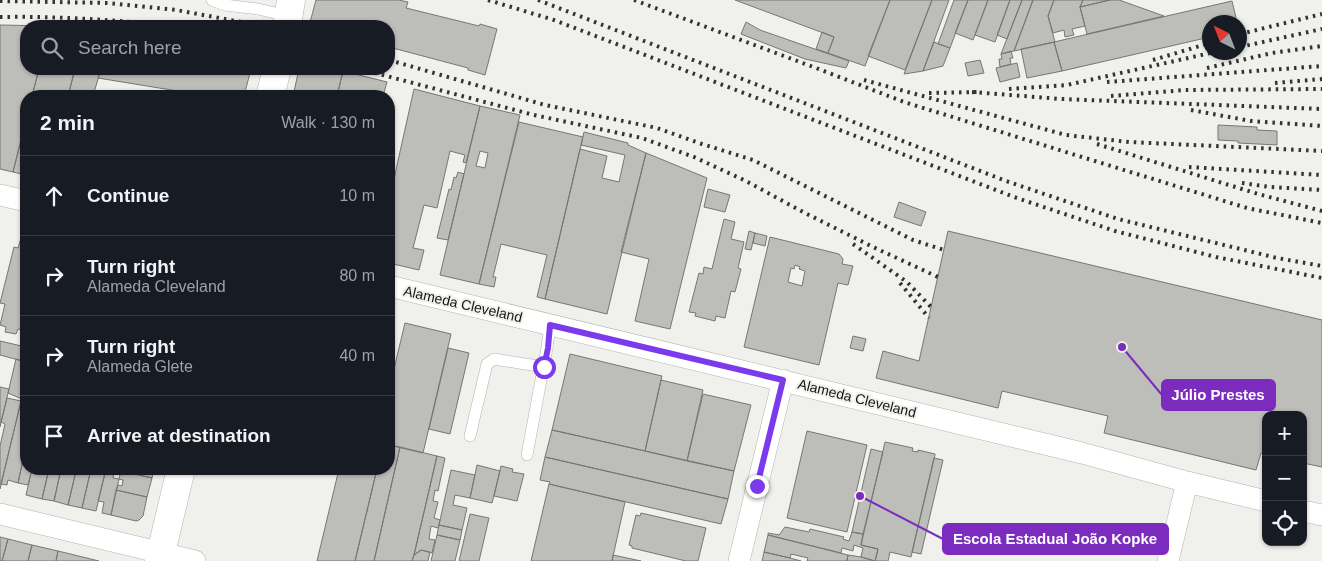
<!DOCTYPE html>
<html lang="en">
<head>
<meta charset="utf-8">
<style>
	body { margin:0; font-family:Arial,sans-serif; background:#20242c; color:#f1f3f6 }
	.controls { position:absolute; right:15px; bottom:15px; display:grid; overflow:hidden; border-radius:10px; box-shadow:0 1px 4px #0004 }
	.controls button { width:45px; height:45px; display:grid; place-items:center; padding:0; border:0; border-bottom:1px solid #363941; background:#171b24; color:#f1f3f6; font:25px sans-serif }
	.compass { position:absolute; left:1202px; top:15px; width:45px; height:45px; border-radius:50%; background:#171b24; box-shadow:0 1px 4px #0004; rotate:318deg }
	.stop { position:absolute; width:15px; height:15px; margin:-11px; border:4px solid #7c3aed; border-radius:50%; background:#fff }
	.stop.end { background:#7c3aed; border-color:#fff; box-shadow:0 1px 5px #0008 }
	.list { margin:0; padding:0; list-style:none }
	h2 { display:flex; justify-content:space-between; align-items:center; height:65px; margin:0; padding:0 20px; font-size:21px }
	h2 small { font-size:16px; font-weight:400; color:#9ea1a6 }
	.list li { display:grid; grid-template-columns:32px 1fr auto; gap:15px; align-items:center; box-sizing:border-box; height:80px; padding:0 20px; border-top:1px solid #363941 }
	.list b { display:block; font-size:19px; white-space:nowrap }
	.list p { margin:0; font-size:16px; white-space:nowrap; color:#9ea1a6 }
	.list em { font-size:16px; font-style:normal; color:#9ea1a6 }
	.icon { flex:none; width:28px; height:28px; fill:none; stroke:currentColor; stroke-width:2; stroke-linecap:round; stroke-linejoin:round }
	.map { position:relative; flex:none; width:1322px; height:561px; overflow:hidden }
	.search { position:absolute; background:#171b24; box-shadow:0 1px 4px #0004; left:20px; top:20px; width:375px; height:55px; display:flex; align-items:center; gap:12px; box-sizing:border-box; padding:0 18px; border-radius:20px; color:#9ea1a6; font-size:19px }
	.panel { position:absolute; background:#171b24; box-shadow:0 1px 4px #0004; left:20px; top:90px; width:375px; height:385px; border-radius:20px }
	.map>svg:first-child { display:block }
	.building { fill:#bdbdba; stroke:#767673; fill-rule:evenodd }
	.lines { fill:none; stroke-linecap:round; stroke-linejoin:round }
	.service-casing { stroke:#b3b3b0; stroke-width:12 }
	.minor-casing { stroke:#b3b3b0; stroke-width:22 }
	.tertiary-casing { stroke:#b3b3b0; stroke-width:29 }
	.service { stroke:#fff; stroke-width:11 }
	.minor { stroke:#fff; stroke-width:21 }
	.tertiary { stroke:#fff; stroke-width:28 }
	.rail { stroke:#333331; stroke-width:4; stroke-dasharray:2.5 5; stroke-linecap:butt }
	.route { stroke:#7c3aed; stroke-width:6 }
	.labels { text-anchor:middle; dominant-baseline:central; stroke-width:4; stroke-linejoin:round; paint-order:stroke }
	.street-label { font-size:14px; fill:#151514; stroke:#f0f0ed }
	.leader { fill:none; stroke:#7b2cbf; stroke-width:2 }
	.callout-dot { fill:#7b2cbf; stroke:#f0f0ed; stroke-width:2 }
	.callout { fill:#7b2cbf; stroke:#7b2cbf; stroke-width:2 }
	.callout-label { font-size:15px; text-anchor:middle; font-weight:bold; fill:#fff }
</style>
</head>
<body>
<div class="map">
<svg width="1322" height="561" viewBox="0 0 1322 561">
	<rect width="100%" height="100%" fill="#f0f0ed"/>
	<path class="building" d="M316,0h83l9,2 -2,6 73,18 1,-2 17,5 -12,46 -17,-5v-2l-79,-21v-21h-80z
		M735,0h155l-25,66 -37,-13 6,-16z
		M890,0h42l-27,70 -37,-14z
		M932,0h17l-26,71 -19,3z
		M954,0h14l-18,48 -12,-4z
		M968,0h20l-15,40 -18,-7z
		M988,0h22l-15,42 -20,-7z
		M1010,0h12l-15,39 -10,-4z
		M1022,0h11l-19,51 -13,3z
		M1033,0h21l-6,16 7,26 -41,9z
		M1054,0h29l-3,7 5,19 -13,3 2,6 -9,2 -1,-7 -11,3 -5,-17z
		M1083,0h27l-30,7z
		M1110,0h9l45,16 -77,18 -7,-27z
		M1232,1l5,21h-27v15l-148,34 -8,-29z
		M746,22l14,8 89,31 -3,7 -41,-9 -64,-25z
		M0,25l50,1h-24v43h13l-7,27h-6v24l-13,52 -13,-3z
		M822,32l12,5 -6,16 -12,-4z
		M934,42l16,6 -7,18 -20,5z
		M1054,42l8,29 -35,7 -6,-29z
		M1011,51l2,7h-3l1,6 -11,3 -1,-8h3l-1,-5z
		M980,60l4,13 -16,3 -3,-13z
		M1017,63l3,14 -20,5 -4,-14z
		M39,69h36l-7,27h-36z
		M75,69h26l-8,27h-25z
		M101,69h150l-7,27h-36l-110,-18z
		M299,69h33l11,2 -6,25h-44z
		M343,71l44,11 -4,14h-46z
		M414,89l66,17 -14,57 -3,-1 2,-7 -15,-4 -13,57 -13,-3 -11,43 11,2 -5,20 -30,-7v-62z
		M480,106l40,9 -41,169 -39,-9zM480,151l8,2 -3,15 -9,-2z
		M26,120v55l-13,-3z
		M519,122l64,15 -38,162 -8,-2 10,-42 -46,-11 -8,33h3l-2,10 -15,-3z
		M1218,125l39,2v3l20,1v14l-39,-2v-2l-20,-1z
		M584,132l44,11v2l18,8 -39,161 -62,-15 35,-150 27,7 -5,22 17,4 6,-27 -44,-10z
		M646,153l61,25 -37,151 -35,-8 14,-62 -28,-7z
		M389,172l6,2 -6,27z
		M458,172l6,2 -16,66 -11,-2 12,-49 2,1 3,-13 2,1z
		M708,189l22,6 -5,17 -21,-5z
		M899,202l27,10 -5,14 -27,-9z
		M724,219l11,3 -4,17 13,3 -6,26 3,1 -6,23 -4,-1 -6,27 -9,-2 -1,5 -20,-5 1,-3 -7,-1 10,-39 4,1 1,-7 8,2z
		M749,231l6,2 -4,17 -6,-1z
		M948,231l374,89v147l-19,-4v-48h-37v39l-5,-1 -5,17 -152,-37 4,-17 -106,-25 -4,17 -122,-30 7,-27 36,10z
		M755,233l12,3 -2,10 -12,-3z
		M26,235v96l-8,-2 -2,5 -11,-2 1,-5 -6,-2 5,-21 -5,-1 14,-56 4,1 3,-10z
		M770,237l69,17 4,5 -1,5 11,2 -5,19 -10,-2 -19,82 -75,-18zM795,265l5,2 -1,2 6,2 -3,15 -14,-4 3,-14 3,1z
		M405,323l46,11 -28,119 -34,-8v-55z
		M853,336l13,3 -3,12 -13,-3z
		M0,341l26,6v15l-26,-7z
		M448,348l21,5 -19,81 -21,-5z
		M570,354l92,22 -17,75 -93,-21z
		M16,359l10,3v19l-4,18 -14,-6z
		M661,380l42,10 -16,71 -42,-10z
		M26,381v65l-8,37 -10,-3 -1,5 -6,-1z
		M0,387l9,2 -9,38z
		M703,394l48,11 -17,66 -47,-10z
		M7,398l14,3 -21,88v-43l5,-22 -4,-2z
		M552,430l182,41 -6,28 -183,-42z
		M807,431l60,14 -20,87 -60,-14z
		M885,442l28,6 -1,3 6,1v-2l17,4v1l-24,102 -21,-5 -2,9h-13l3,-12 -17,-4z
		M389,445l11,2 -26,114h-19l22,-92h12z
		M26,446v23h6l-4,16 -10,-2z
		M400,447l37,9 -23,99 -2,6h-38z
		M871,449l12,3 -20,82 -11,-2z
		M437,456l8,2 -7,33 -3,-1 -2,11 5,1 -4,16 6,2 -1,5 -1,3 -7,-2 -2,13 6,1 -3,13 -11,-3 -7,5z
		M545,457l183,42 -7,25 -172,-40 1,-2 -10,-2z
		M934,458l9,2 -22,94 -9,-2z
		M477,465l23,6 -8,32 -22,-5z
		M501,466l12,3 -1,3 12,2 -7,27 -23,-5z
		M32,469h17l-7,30 -16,-4z
		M49,469h12l-7,32 -12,-2z
		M61,469h11v1l4,1 -8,34 -14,-4z
		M82,469h9l-9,39 -14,-3 8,-34 5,1z
		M91,469h15l-10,42 -14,-3z
		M106,469h9l-2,9 6,1 -8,36 -9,-2 2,-11 -6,-1z
		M122,469h32l-2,9 -31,-7z
		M339,469h38l-22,92h-38z
		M451,470l24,5 -5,23 -15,-3 -2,10 14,3 -5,22 -23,-5z
		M121,471l31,7 -5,19 -31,-7 2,-5 4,1 1,-6 -4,-1z
		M549,484l76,18 -13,59h-81z
		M116,490l31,7 -4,19 -4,4 -3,1 -25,-6z
		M641,513l65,15 -8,33h-12l-54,-13v-2l-3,-1 7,-30 4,1z
		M470,514l19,4 -10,43h-20z
		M439,525l23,5 -2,10 -23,-5z
		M785,527l24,5 1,-3 34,8 -1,2 6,2 3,-9 11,2 -2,11 17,4 -3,12 -14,-4 2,-9 -9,-3 -1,6 -11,-3 -1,5 -73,-18v-2l11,2z
		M437,535l23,5 -5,21h-24z
		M768,535l80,20 -1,6h-40l1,-3 -17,-4 -1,4 -26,-6z
		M0,537l8,2 -6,22h-2z
		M8,539l24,6 -4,16h-26z
		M32,545l26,6 -2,10h-28z
		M421,550l9,2 -2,9h-16l2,-6z
		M58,551l41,10h-43z
		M764,552l26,6 11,3h-39z
		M613,555l28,6h-29z
		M848,555l13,2 14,4h-28z"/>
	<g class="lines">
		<defs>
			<path id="service" d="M212,0l13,5 33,4 30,7
				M470,436l17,-72 7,-5 50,8
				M527,455l20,-107 3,-23"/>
			<path id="minor" d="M0,195l26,6
				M389,286l693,167 105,29 79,19
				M1303,511l19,4
				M0,514l195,47
				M739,561l44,-181
				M1168,561l19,-79"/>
			<path id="tertiary" d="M288,19l3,-19
				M270,96l7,-27
				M159,561l22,-92"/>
		</defs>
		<use href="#service" class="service-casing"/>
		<use href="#minor" class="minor-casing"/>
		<use href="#tertiary" class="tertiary-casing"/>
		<use href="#service" class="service"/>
		<use href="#minor" class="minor"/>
		<use href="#tertiary" class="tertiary"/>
		<path class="rail" d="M488,0l66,20 460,177 101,34 101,26 106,21
			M538,0l468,181 112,38 159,39 45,8
			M634,0l182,68 88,34 343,106 75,15
			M0,1l108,2 68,7 87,16
			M0,17c58,-1 116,3 174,9
			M1240,34l82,-20
			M1240,47l82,-18
			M389,60l156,45 112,23 45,16 51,16 160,80 31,10
			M1153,60l57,-17
			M1207,68l65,-15 50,-7
			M360,69l174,46 108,23 52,19 52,24 57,31 70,35 65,30
			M864,80l202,55 63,7 193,9
			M1107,82l215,-16
			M1275,83l47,-4
			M1009,89l58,-4 148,-33
			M972,92l89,7 261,10
			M929,93l50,-1
			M1111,96l74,-6 137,-1
			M1191,110l60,11 71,5
			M1097,144l161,50 64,17
			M1189,167l133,8
			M1242,183l28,4 52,3
			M853,244l54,38 24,25
			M900,283l29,35"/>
	</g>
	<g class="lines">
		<path class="route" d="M544,367l4,-19 2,-23 233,55 -26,106"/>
	</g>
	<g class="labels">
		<g class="street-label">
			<text transform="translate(463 304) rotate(13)">Alameda Cleveland</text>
			<text transform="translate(857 398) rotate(14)">Alameda Cleveland</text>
		</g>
	</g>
	<path class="leader" d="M1122 347L1162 395M860 496L943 539"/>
	<g class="callout-dot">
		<circle cx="1122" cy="347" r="5"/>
		<circle cx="860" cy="496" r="5"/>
	</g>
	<g class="callout">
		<rect x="1162" y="380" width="113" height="30" rx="5"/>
		<rect x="943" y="524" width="225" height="30" rx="5"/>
	</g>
	<g class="callout-label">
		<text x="1218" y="400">Júlio Prestes</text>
		<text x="1055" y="544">Escola Estadual João Kopke</text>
	</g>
</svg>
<div class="controls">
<button>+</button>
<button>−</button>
<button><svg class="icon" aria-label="locate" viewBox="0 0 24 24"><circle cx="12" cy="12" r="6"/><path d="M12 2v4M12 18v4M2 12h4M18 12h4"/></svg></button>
</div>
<svg class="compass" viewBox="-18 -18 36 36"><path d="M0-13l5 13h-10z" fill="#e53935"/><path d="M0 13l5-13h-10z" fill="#9ea1a6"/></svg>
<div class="stop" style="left:544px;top:367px"></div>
<div class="stop end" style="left:757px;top:486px"></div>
<div class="search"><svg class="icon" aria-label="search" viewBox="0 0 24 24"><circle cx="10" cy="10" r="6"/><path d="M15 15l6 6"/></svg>Search here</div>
<section class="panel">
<h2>2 min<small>Walk · 130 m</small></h2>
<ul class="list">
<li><svg class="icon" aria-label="ahead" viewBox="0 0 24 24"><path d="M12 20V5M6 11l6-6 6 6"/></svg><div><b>Continue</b></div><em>10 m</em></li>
<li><svg class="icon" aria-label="right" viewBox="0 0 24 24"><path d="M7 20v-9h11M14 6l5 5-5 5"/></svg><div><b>Turn right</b><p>Alameda Cleveland</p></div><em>80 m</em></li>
<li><svg class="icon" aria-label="right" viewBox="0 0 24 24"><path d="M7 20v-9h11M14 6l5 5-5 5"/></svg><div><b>Turn right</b><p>Alameda Glete</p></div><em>40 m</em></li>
<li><svg class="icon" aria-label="arrive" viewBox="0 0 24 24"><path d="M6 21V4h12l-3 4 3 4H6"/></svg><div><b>Arrive at destination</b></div></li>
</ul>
</section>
</div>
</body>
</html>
